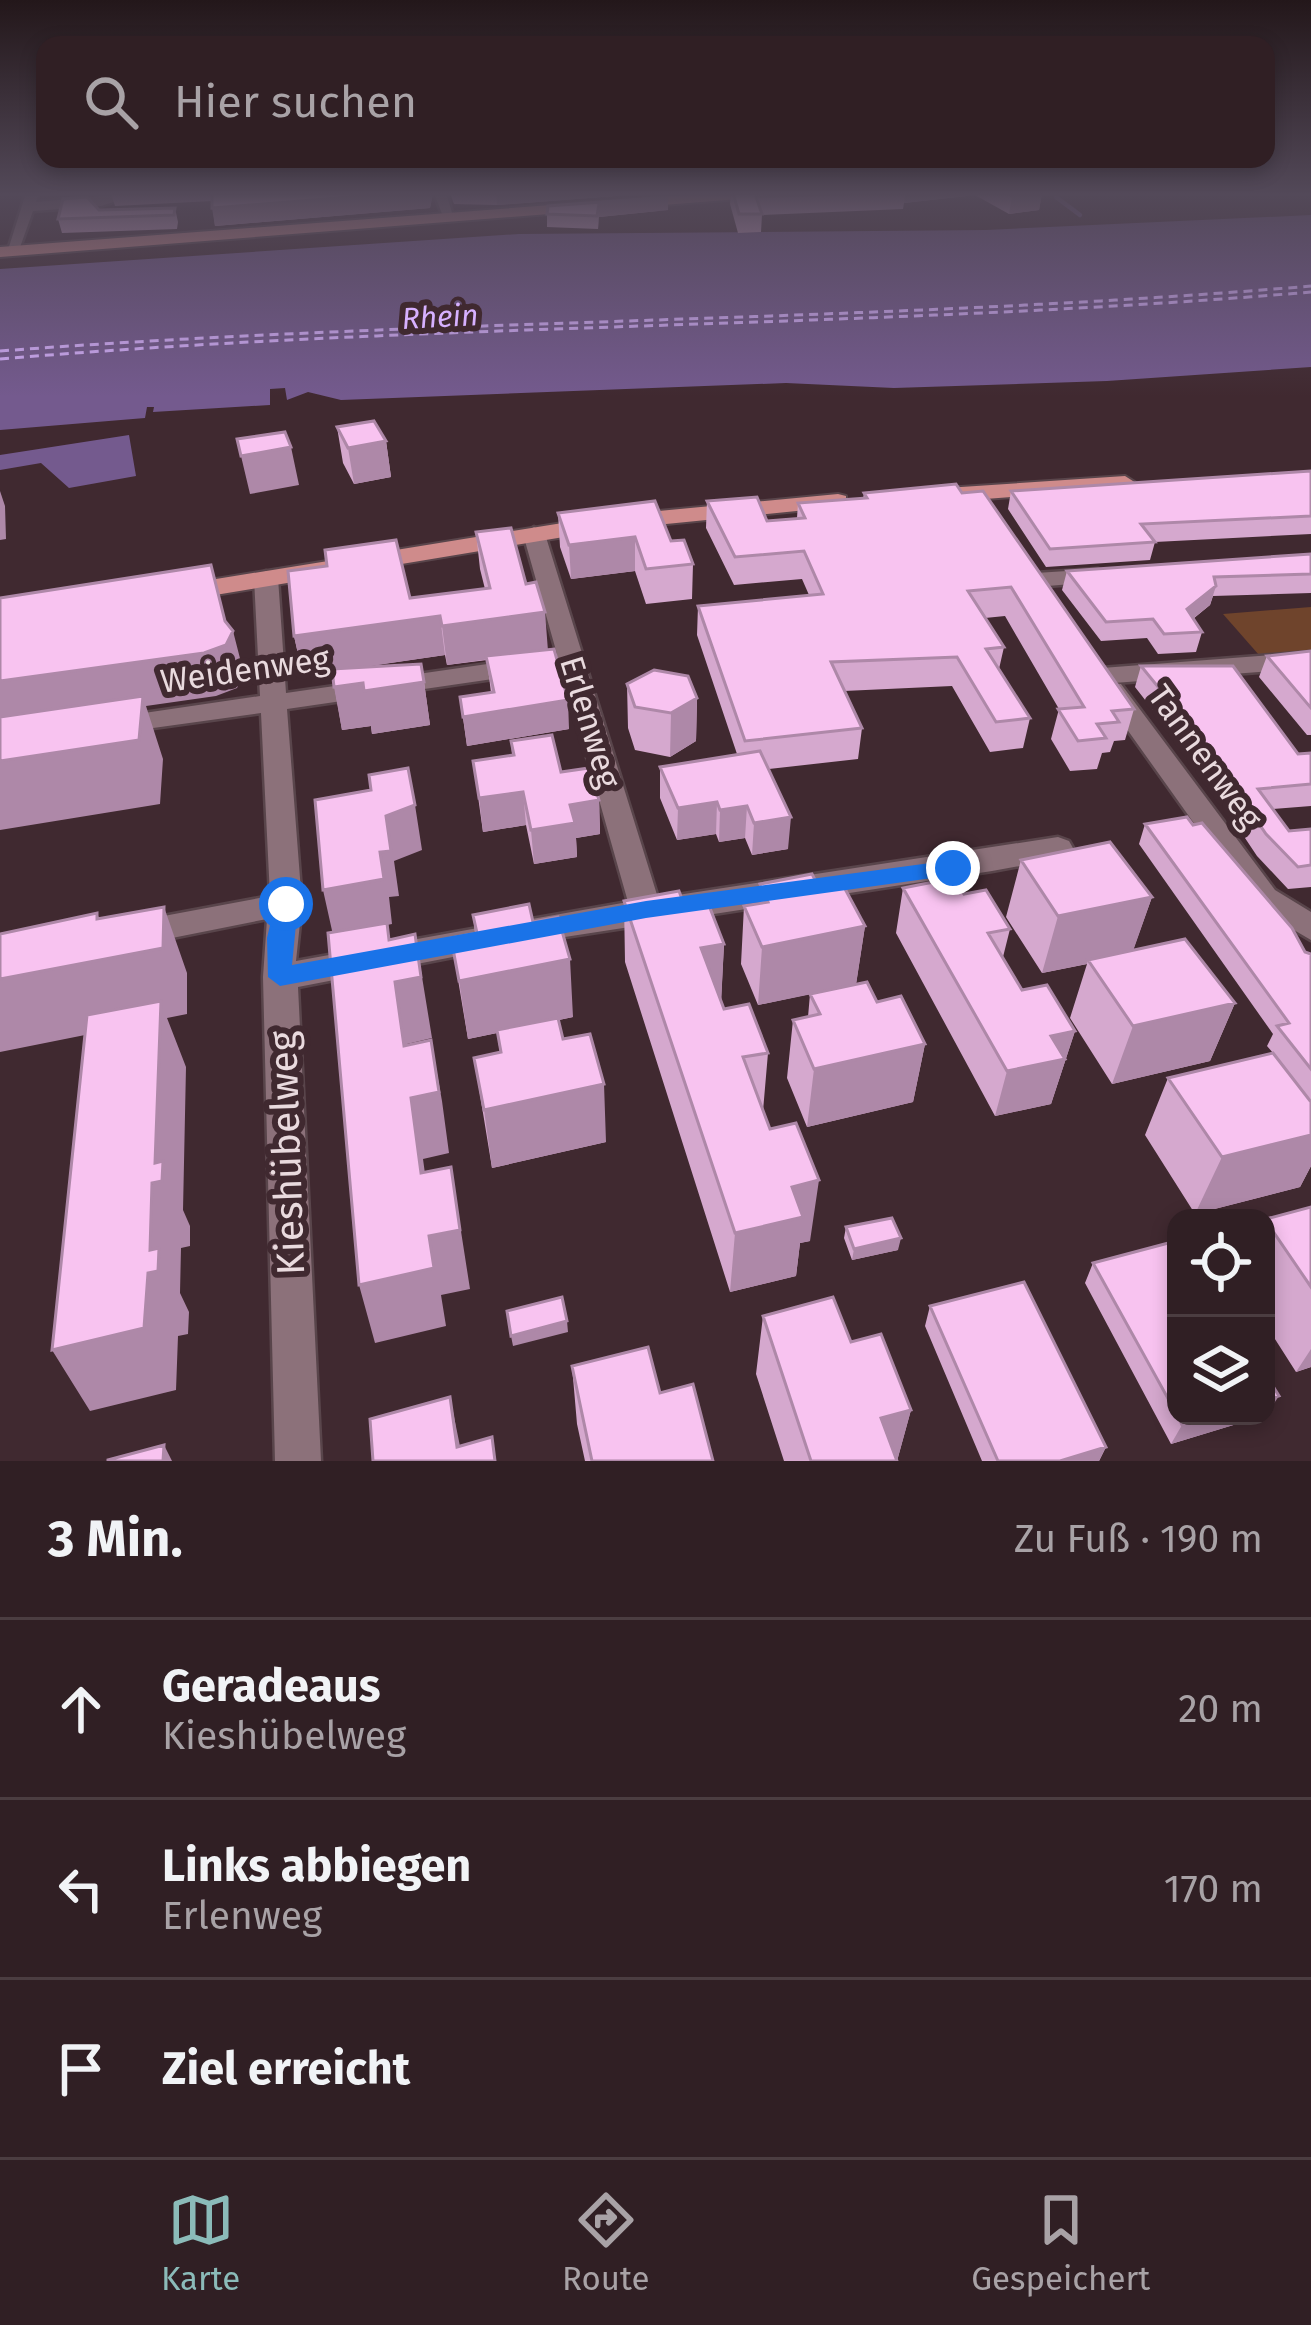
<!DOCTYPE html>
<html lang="de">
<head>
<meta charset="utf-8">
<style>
	body { margin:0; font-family:"Fira Sans",sans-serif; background:#38272c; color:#f1f3f6 }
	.controls { position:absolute; right:36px; bottom:36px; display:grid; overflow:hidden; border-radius:24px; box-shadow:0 6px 18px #0003 }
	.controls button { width:108px; height:108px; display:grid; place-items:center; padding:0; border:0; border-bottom:3px solid #4b3d41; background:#301f24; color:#f1f3f6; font:60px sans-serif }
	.stop { position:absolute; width:36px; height:36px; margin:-27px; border:9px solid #1a73e8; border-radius:50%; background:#fff }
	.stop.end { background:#1a73e8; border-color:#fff; box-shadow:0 3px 12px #0008 }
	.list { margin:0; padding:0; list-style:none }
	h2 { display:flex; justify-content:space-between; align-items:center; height:156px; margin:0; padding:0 48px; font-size:51px }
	h2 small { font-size:39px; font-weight:400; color:#a8a2a6 }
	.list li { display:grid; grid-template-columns:78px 1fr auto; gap:36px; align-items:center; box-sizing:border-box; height:180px; padding:0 48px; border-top:3px solid #4b3d41 }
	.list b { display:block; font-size:45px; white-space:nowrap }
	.list p { margin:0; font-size:39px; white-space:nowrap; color:#a8a2a6 }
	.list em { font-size:39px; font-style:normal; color:#a8a2a6 }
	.icon { flex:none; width:66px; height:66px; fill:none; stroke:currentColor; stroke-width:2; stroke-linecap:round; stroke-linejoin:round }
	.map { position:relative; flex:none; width:1311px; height:1461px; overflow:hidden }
	.search { position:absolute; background:#301f24; box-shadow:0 6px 18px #0003; left:36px; right:36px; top:36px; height:132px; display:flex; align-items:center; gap:30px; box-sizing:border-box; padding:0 42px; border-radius:24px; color:#a8a2a6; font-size:45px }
	.sheet { height:696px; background:#301f24 }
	nav { display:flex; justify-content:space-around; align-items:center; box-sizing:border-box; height:168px; border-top:3px solid #4b3d41; background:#301f24; font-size:33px; color:#a8a2a6 }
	nav a { display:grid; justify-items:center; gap:6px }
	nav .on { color:#8bbbb9 }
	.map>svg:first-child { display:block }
	.green { fill:#6f442c }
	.water { fill:#745a8e }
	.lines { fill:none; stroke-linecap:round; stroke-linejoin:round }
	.stream { stroke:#745a8e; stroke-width:4.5 }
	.ferry { stroke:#d7b1ff; stroke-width:3; stroke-dasharray:9 6; stroke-linecap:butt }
	.minor-casing { stroke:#59454b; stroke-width:5 }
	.major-casing { stroke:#59454b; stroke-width:4 }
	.minor { fill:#8c717a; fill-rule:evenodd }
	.major { fill:#cf8b8b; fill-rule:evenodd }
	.wall { fill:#d5a8ce }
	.shaded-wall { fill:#ae88a8 }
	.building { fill:#f8c3f0; stroke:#ae88a8; stroke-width:3 }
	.route { fill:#1a73e8 }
	.labels { text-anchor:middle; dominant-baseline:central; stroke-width:12; stroke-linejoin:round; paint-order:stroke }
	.far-water-label { font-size:30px; font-style:italic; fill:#d7b1ff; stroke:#402930 }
	.street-label { font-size:33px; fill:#e9dade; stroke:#402930 }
	.near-street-label { font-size:39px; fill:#e9dade; stroke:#402930 }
</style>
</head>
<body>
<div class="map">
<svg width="1311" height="1461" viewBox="0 0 1311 1461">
	<rect width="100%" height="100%" fill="#402930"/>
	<path class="green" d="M1311,607v45l-52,3 -36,-41z"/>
	<path class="water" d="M1311,215v152l-204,14 -213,7 -108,-5 -445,17 -33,-8 -21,8 -2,-12 -15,1v16l-117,7 1,-5h-7l-2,11 -145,12v-161l519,-35 467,-4z
		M129,435l7,41 -67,12 -28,-25 -41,7v-15z"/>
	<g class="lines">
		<path class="stream" d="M1056,197l24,18"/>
		<path class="ferry" d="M0,351c437,-33 875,-28 1311,-65
			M0,359c436,-37 875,-30 1311,-67"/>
		<defs>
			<path id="minor" d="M26,193h13l-3,9 104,-9 -39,13 -68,5 -14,39 -12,3z
				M434,193h12l8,26h-10z
				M534,527l11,7 113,364 400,-61 11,4 4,7 -4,7 -11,4 -66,12 -466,72 -11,-3 -5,-9 5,-9 113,-20 -66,-233 -275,40 15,195 -6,57 193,-35 11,3 5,9 -5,9 -11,3 -191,37 23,474h-46l-12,-484 4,-58 -130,26 -11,-3 -5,-9 5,-9 11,-3 133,-25 -9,-183 -144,20 -13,-8 13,-8 143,-21 -6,-118 12,-7 12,7 8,115 271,-39 -34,-120z
				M1098,569l12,7 -4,5 -70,6 -12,-7 12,-7z
				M1311,652v16l-197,15 7,1 154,206 36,22v28l-58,-34 -154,-216 9,-7 -15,-2 -4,-5 13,-8z"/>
			<path id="major" d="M710,193h62l-7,4 -765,60v-10z
				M1125,476l11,7 -3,5 -187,14 -12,-7 12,-7z
				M838,494l8,2v10l-240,24 -427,71 -13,-8 13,-8 427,-69z"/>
		</defs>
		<use href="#minor" class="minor-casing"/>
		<use href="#major" class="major-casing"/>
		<use href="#minor" class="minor"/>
		<use href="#major" class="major"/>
	</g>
	<path class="wall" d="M111,193h322l-3,15 -215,18 -3,-25 -97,5z
		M450,193h203l-156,12 -43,-1z
		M731,193h311l-3,17 -30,4 -34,-19 -71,8 -1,6 -141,6 -1,17 -23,1 -8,-29z
		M175,208l3,14 -1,7 -115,4 -4,-14 41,-9z
		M668,210l-69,7 -1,12 -51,-2v-13z
		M337,427l49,14 5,36 -37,7 -11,-21z
		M1311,471v63l-156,8 -5,18 -104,7 -38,-58 3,-18z
		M864,493h98l172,216 -9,31 -11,1 -4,11 -8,1 -5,16 -27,2 -19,-32 8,-30 -54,-93 -20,2 19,29 -5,22 31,49 -7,30 -33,4 -38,-66 -108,5 18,37 -4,31 -89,10 19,80 -36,6 -7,-17 -26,4 -3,-8 -39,6 -17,-42v-31l77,-13 -40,-119 1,-29 111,-11 -7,-16 -68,6 -28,-57 1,-27 60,20 30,-3 1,-15 65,-4z
		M558,513l113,28 22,23 -1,35 -46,5 -11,-33 -64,8 -11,-32z
		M476,532l50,52 43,145 -102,17 -7,-49 31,-4 -4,-33 -40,5 -2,-10 -83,12 62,15 6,43 -58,9 -1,-8 -29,4 -10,-58 -29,4 -9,-40 116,-38 75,-9 -5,-20z
		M1311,554v39l-98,3 -3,9 -17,14 9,13 -6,20 -38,2 -11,-16 -46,3 -39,-51 5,-19z
		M1311,651v84h-4l-48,-58 8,-21z
		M1141,666l157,88 13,-1v53l-38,3 16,22 22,-2v58l-23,2 -31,-33 -58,-87 -64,-82z
		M627,684l70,14 -1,43 -26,16 -35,-7 -7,-22z
		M511,741l50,31 38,28 1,34 -24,4 1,19 -43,7 -8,-39 -43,7 -10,-71 39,-6z
		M1145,824l160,128 6,2v212l-11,21 -105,27 -50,-79 23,-57 105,-25 -6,-7 6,-12 -134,-190z
		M1021,860l131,37 -19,53 102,53 -25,58 -98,23 -42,-66 17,-54 -45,9 -36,-56z
		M760,884l61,7 44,35 -9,58 69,60 -12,58 -106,25 -20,-49 6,-58 15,-3 2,-23 -52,11 -17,-41 3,-58 15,-2z
		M903,888l61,6 46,35 -7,28 19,33 53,41 -24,73 -56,12 -99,-183z
		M624,901l61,6 39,37 -3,57 3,8 44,44 -5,58 47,130 -10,2 -4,33 -66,16 -105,-330z
		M473,915l60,7 40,95 -14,3 4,19 43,103 -114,26 -18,-110 26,-5 -3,-20 -29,6 -17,-101 24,-5z
		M1311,1207v160l-15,5 -30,-47v-106z
		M846,1227l52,23 -46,10 -8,-22z
		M1176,1241v175h87l-92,28 -86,-161 8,-20z
		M930,1306l176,141 -7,14h-117l-57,-135z
		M763,1316l88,26 60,68 -14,51h-113l-28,-87z
		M572,1366l88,27 53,68h-128l-8,-37z"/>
	<path class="shaded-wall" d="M399,193h34l-3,15 -215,18 -3,-18z
		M496,193h157l-156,12z
		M905,193h70v2l-71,8z
		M1042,193l-3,17 -30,4 3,-18z
		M668,197v13l-69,7 -1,12 1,-25z
		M386,441l5,36 -37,7 -6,-36z
		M291,447l8,38 -49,9 -9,-38z
		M0,491l5,15 1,33 -6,1z
		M635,537v34l-64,8 -2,-34z
		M1216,586l-6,19 -29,23 6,-19z
		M545,612l3,39 -101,14 -5,-39z
		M440,616l5,39 -142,21 -9,-40z
		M233,631l11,43 -7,14 -21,8 -70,10 17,53 -3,45 -160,26v-149z
		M424,682l6,43 -58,9 -1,-8 -29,4 -8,-43 29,-4z
		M697,698l-1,43 -26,16 1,-44z
		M568,700l1,29 -102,17 -4,-29z
		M523,792l3,33 -43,7 -4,-34z
		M599,800l1,34 -24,4 1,19 -43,7 -3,-34 39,-25z
		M717,802l-1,32 -39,6 1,-32z
		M415,805l7,45 -28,11 5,35 -10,1 3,27 -5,1 11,57 17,-48 17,104 -25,6 7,54 17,-58 11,61 7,52 -26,6 10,74 -100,-298 -10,-45 57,-38 6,-36z
		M747,806l-2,32 -26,4 1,-32z
		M791,817l-3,32 -36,6 2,-32z
		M1152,897l-20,57 -44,6 -1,4 -45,9 16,-57z
		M164,907l23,66v41l-20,4 19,49 -3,143 7,16v20l-9,2 -1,45 9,19 -1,22 -10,2 -2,54 -86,21 -38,-61 98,-100 10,-230 -160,32v-73l97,-60v-6l17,44z
		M865,926l-9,59 -98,20 4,-58z
		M724,944l-3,61 -20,-57z
		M570,959l3,58 -105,22 -9,-58z
		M1235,1003l-25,58 -98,23 21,-58z
		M1075,1031l-24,73 -56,12 12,-45 44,-35z
		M925,1044l-12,58 -106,25 7,-58z
		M604,1084l2,58 -114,26 -8,-58z
		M1311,1135v31l-11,21 -105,27 27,-57z
		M451,1167l19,122 -29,6 5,31 -71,17 -16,-58 70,-49z
		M819,1180l-9,61 -10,2 -4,33 -66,16 5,-59 57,-46z
		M901,1238l-3,12 -46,10 2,-11z
		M567,1321l1,11 -55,14 -2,-10z
		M1311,1349v18l-15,5z
		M1279,1396l-13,19v-15z
		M450,1397l13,64 -6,-14z
		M911,1410l-14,51 -16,-43z
		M1211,1416h52l-92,28 11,-19z
		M164,1445l8,16h-9z
		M1106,1447l-7,14h-39z"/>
	<path class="building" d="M212,193h187l-187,15z
		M733,193h136l-113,4 6,17h-23z
		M1006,193h31l-25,3z
		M87,197l12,13 76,-2 -1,7 -116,4 5,-20z
		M668,197l-69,7 -2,12 -50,-2 1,-8z
		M374,421l12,20 -38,7 -11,-21z
		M285,432l6,15 -50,9 -4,-17z
		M1311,471v45l-170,8 14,18 -105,7 -39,-58z
		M956,484l6,9 21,-2 151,218 -22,2 7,11 -22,2 9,14 -28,3 -20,-32 26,-2 -73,-120 -43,4 36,56 -18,2 44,69 -34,4 -39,-65 -126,5 31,66 -117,13 -47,-135 125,-12 -19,-43 -69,6 -28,-56 50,-4 10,24 38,-3 -7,-15 69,-5 -3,-5z
		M655,501l16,40 13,-1 9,24 -47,5 -11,-32 -66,8 -11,-32z
		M511,528l15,56 10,-2 9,30 -103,14 -2,-10 -146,20 -6,-65 39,-5 -2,-16 71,-10 14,58 80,-10 -14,-56z
		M1311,554v20l-97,3 2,9 -29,23 15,23 -38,2 -11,-15 -47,3 -39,-51z
		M211,565l14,56 8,10 -7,14 -22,8 -204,28v-83z
		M554,649l14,51 -105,17 -3,-20 34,-5 -8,-36z
		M1311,651v57l-44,-52z
		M421,664l3,18 -60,9 -1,-8 -29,4 -2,-18z
		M1141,666h92l65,88 13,-1v31l-53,5 31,42 22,-2v36l-13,2 -32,-33 -59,-87z
		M654,670l34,6 9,22 -26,15 -36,-6 -8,-23z
		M143,696l-4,44 -139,21v-44z
		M552,735l9,37 28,-4 10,32 -29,5 5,18 -44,7 -8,-38 -44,6 -6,-37 41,-6 -3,-14z
		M760,751l31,66 -37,6 -7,-17 -27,4 -3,-8 -39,6 -18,-41z
		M408,768l7,37 -29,11 5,35 -11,1 4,27 -61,11 -8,-90 56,-10 -2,-15z
		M1187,817l6,8 9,-2 90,105 13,24 6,2v115l-34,-43 12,-3 -144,-199z
		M1110,842l42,55 -94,19 -37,-56z
		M812,874l9,17 23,-4 21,39 -103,21 -18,-41 24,-4 -8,-18z
		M954,878l10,16 22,-4 24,39 -22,4 34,57 25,-5 28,46 -24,5 14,23 -58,12 -104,-183z
		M679,891l6,16 23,-4 16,41 -23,4 23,61 25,-5 19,49 -25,4 27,72 26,-6 23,57 -27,7 11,30 -68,16 -111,-332z
		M529,904l4,18 25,-5 12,42 -111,22 -8,-43 26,-5 -4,-18z
		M164,907l-1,41 -163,31v-45l97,-21v6z
		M387,923l2,17 26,-6 6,43 -26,5 9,64 27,-6 8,52 -28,6 10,75 30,-6 9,63 -31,6 5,32 -75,17 -31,-352z
		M1185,939l50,64 -102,23 -45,-66z
		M867,982l10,20 24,-6 24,48 -111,25 -21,-49 27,-6 -10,-20z
		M161,1001l-6,162 8,-2 -1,20 -10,2 -2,67 9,-2 -1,23 -10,2 -4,55 -92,22 35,-335z
		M558,1018l5,21 27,-5 14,50 -120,26 -10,-52 27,-6 -4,-22z
		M1273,1053l38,49v33l-89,22 -54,-79z
		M1311,1207v80l-45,-66v-2z
		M892,1218l9,20 -47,11 -8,-22z
		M1176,1241v172l-83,-150z
		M1024,1282l82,165 -46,14h-62l-68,-155z
		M562,1297l5,24 -56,15 -4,-25z
		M833,1297l18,45 30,-8 30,76 -30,8 16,43h-86l-48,-145z
		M648,1347l12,46 33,-9 20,77h-121l-20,-95z
		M1266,1375l13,21 -13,4z
		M450,1397l7,50 35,-10 3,24h-122l-3,-42z
		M1178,1416h33l-29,9z
		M164,1445l-1,16h-55v-1z"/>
	<linearGradient id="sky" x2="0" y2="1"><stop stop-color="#23171a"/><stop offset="0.49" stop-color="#534959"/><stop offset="1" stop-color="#534959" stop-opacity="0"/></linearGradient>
	<rect width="1311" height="397" fill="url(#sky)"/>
	<path class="route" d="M953,860l8,3v11l-315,44 -366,68 -12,-9 -1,-39 8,-34 11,-8 12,8 -6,61 354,-64z"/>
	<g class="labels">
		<g class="far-water-label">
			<text transform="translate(440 317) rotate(-3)">Rhein</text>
		</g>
		<g class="street-label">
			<text transform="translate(245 670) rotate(-8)">Weidenweg</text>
			<text transform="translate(590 722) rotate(73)">Erlenweg</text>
			<text transform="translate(1205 757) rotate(54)">Tannenweg</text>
		</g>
		<g class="near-street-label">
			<text transform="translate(287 1153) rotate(-92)">Kieshübelweg</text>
		</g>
	</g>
</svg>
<div class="controls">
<button><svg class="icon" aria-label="locate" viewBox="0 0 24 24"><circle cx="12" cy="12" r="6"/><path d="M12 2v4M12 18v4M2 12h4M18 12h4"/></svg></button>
<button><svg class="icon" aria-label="layers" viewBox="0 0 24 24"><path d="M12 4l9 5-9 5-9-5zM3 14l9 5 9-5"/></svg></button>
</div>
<div class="stop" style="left:286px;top:904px"></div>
<div class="stop end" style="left:953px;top:868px"></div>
<div class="search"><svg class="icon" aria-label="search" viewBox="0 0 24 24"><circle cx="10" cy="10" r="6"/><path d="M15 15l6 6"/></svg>Hier suchen</div>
</div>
<section class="sheet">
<h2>3 Min.<small>Zu Fuß · 190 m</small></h2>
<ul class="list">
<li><svg class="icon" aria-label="ahead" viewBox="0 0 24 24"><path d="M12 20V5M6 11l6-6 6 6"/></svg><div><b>Geradeaus</b><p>Kieshübelweg</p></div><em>20 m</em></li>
<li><svg class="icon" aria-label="left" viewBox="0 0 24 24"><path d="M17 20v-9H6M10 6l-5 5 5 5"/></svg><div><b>Links abbiegen</b><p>Erlenweg</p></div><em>170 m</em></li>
<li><svg class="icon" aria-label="arrive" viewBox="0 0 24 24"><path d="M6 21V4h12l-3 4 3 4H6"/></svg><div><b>Ziel erreicht</b></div></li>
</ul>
</section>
<nav>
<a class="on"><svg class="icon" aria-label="map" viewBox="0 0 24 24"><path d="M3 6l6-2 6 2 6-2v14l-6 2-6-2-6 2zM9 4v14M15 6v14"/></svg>Karte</a>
<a><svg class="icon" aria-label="directions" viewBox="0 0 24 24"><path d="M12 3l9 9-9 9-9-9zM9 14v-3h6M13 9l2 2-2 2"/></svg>Route</a>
<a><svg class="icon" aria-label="saved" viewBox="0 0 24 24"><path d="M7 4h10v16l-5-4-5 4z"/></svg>Gespeichert</a>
</nav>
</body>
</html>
